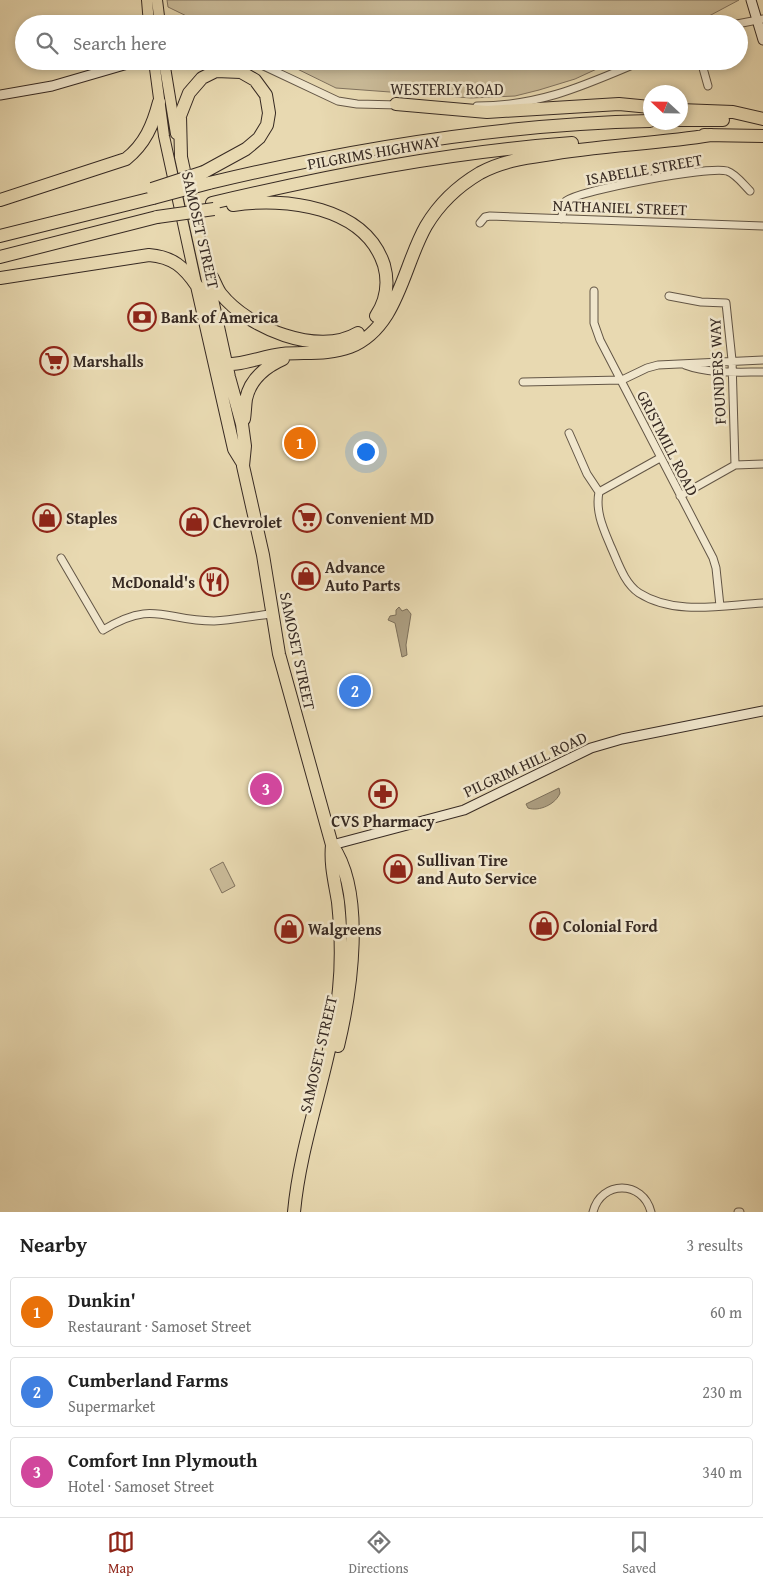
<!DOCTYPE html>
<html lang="en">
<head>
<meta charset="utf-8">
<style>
	body { margin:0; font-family:"Gentium Book Plus",serif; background:#f6f6f6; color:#222 }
	.compass { position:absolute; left:643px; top:85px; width:45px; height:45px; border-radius:50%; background:#fff; box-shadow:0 2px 8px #0003; rotate:292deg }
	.you { position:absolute; left:365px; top:451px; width:18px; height:18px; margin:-12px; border:4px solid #fff; border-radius:50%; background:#1a73e8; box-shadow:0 0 0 8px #1a73e833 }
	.badge { display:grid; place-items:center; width:32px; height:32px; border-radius:50%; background:#8f2418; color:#fff; font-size:16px; font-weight:700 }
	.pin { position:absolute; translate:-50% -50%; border:2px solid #fff; box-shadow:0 1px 5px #0006 }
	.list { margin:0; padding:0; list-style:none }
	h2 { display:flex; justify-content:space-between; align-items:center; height:65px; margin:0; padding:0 20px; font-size:21px }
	h2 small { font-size:16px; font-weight:400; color:#767676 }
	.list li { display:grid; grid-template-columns:32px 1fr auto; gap:15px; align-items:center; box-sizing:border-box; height:70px; margin:0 10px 10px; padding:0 10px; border:1px solid #e0e0e0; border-radius:5px }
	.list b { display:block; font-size:19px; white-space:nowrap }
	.list p { margin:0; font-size:16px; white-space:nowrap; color:#767676 }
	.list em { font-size:16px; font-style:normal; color:#767676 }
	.icon { flex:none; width:28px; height:28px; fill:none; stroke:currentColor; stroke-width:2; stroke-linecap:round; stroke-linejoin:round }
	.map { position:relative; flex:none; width:763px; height:1212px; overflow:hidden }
	.search { position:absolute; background:#fff; box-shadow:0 2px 8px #0003; left:15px; right:15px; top:15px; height:55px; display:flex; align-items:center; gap:12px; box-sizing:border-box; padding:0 18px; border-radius:28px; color:#767676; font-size:19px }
	.sheet { height:305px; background:#fff }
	nav { display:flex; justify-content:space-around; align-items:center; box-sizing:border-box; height:70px; border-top:1px solid #e0e0e0; background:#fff; font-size:14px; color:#767676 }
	nav a { display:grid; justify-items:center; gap:2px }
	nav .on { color:#8f2418 }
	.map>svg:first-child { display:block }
	.green { fill:#cabb99; stroke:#80725e }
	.water { fill:#ac9e81; stroke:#7d705b }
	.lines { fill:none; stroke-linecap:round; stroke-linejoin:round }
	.street-casing { stroke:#635646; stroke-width:9 }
	.secondary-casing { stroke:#372a23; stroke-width:11 }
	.primary-casing { stroke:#372a23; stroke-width:12 }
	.highway-casing { stroke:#372a23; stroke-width:14 }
	.street { stroke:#f0e6cc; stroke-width:7 }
	.secondary { stroke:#f0e6cc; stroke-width:9 }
	.primary { stroke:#e8d9b1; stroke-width:10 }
	.highway { stroke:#e8d9b1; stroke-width:12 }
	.highway-bridge-casing { stroke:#372a23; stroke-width:14; stroke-linecap:butt }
	.highway-bridge { stroke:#e8d9b1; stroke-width:12 }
	.labels { text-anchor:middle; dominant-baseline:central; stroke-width:5; stroke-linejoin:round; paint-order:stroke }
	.street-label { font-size:16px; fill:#372a23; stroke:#f0e6cc }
	.poi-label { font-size:16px; font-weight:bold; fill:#372a23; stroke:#f0e6cc; text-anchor:start }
</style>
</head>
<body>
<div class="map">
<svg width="763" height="1212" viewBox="0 0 763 1212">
	<rect width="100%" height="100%" fill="#e8d9b1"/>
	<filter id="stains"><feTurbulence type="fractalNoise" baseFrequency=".004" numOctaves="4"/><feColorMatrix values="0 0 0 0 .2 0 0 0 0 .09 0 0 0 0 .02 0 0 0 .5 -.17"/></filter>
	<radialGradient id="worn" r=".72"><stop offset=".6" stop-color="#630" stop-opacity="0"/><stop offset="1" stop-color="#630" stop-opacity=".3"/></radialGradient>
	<path class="green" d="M167,0h572l-45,24h-491l-35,-17z
		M281,61h333l-39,18 -36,11 -24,6 -44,2 -135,-10z
		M223,862l12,24 -13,7 -12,-24z"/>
	<path class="water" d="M399,607l3,4 5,-2 4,5 -5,31 1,10 -5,2 -7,-34 -7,-3 2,-4 6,-1v-5z
		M559,788l1,5c-4,11 -21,19 -32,15l-2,-4z"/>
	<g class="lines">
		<defs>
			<path id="street" d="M737,24l26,-5
				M253,61l85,40 19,3 42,1
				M701,61l7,25
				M477,106c64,0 108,-21 165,-45
				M561,219l5,-18c16,-11 142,-35 161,-30 9,3 16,13 23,20
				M480,223l5,-6 5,-1 273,10
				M594,291v32l6,17 113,218 3,10 4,38
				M669,296l32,6 25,1 6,57 3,105
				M685,365c24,9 52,7 78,7
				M523,382l99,-2 25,-12 11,-3 105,-5
				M569,433l18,41 12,18
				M660,458l-61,34c-4,20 5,38 12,55 7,15 13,36 28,46 36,23 84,12 124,10
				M680,496l55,-31 28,-1
				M61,558l42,72c51,-31 61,-9 111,-9 19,-1 38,-5 57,-7
				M593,1212c8,-32 50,-32 58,0
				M738,1212h2"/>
			<path id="secondary" d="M751,0l12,40
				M0,95l52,-9 86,-25
				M332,845l132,-35 127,-62 31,-9 141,-28"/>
			<path id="primary" d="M147,0l2,24
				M157,0l3,24
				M154,61l10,75 32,147
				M164,61l12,73"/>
			<path id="highway" d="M396,104l91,8 132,-8 31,3
				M680,110l53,2 30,7
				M680,120h43
				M704,135l59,1
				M204,172l42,-23 13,-11 8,-13 2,-12 -3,-18 -11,-15 -14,-8 -25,-1 -14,7 -13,15 -9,23 1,41 48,220 13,47 3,22 -2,20 20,89 16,99 53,191c-2,20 3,38 6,57 3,29 4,58 1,87 -7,76 -38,147 -45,223
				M209,183c146,-35 292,-59 441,-62
				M0,200l126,-41c19,-15 27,-34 33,-57
				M212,203c119,-28 237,-51 360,-60
				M233,205c52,-8 132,1 151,60 5,18 2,36 -8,51
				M0,236l153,-38
				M0,257l157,-40
				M212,277c3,5 5,12 9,17 27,34 97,63 137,39
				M0,278l149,-23c24,2 35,12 48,31l37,163 8,13
				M215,364c23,3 44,-7 67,-10 22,-2 47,1 68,-7 48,-19 53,-81 76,-121 13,-22 32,-40 54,-53 20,-11 43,-15 65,-18 55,-10 111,-11 166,-20
				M244,419c1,-6 1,-13 2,-20 4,-19 19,-32 37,-40
				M332,845c34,48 19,147 6,201"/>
		</defs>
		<use href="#street" class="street-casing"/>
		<use href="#secondary" class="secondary-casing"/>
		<use href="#primary" class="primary-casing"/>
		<use href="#highway" class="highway-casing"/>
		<use href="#street" class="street"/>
		<use href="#secondary" class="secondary"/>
		<use href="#primary" class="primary"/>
		<use href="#highway" class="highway"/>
		<defs>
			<path id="highway-bridge" d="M152,189l52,-17
				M153,198l56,-15
				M157,217l57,-8"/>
		</defs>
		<use href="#highway-bridge" class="highway-bridge-casing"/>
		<use href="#highway-bridge" class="highway-bridge"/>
	</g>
	<defs>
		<symbol id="bank-ring" viewBox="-11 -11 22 22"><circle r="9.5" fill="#f0e6cc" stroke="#8f2418" stroke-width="1.5"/><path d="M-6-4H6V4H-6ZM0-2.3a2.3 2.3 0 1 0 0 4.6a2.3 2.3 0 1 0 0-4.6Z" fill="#8f2418"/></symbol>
		<symbol id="supermarket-ring" viewBox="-11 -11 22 22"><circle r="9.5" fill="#f0e6cc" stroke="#8f2418" stroke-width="1.5"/><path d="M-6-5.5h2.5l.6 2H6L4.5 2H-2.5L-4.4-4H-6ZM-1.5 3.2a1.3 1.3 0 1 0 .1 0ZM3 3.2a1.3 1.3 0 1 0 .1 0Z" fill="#8f2418"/></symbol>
		<symbol id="shop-ring" viewBox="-11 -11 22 22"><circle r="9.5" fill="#f0e6cc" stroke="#8f2418" stroke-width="1.5"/><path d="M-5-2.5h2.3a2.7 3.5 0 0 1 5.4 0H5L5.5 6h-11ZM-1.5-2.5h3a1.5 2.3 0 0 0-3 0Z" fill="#8f2418"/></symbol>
		<symbol id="restaurant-ring" viewBox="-11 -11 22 22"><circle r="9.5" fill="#f0e6cc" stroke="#8f2418" stroke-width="1.5"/><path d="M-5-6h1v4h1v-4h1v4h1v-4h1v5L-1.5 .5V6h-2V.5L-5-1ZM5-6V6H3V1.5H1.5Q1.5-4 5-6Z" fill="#8f2418"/></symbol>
		<symbol id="pharmacy-ring" viewBox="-11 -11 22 22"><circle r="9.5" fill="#f0e6cc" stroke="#8f2418" stroke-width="1.5"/><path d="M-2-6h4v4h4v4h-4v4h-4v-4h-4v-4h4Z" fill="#8f2418"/></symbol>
	</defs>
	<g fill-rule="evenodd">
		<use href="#bank-ring" x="126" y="301" width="32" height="32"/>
		<use href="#supermarket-ring" x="38" y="345" width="32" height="32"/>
		<use href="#shop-ring" x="31" y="502" width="32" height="32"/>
		<use href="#supermarket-ring" x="291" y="502" width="32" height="32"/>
		<use href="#shop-ring" x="178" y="506" width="32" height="32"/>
		<use href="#shop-ring" x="290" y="560" width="32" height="32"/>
		<use href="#restaurant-ring" x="198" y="566" width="32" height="32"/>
		<use href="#pharmacy-ring" x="367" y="778" width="32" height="32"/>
		<use href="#shop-ring" x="382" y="853" width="32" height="32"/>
		<use href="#shop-ring" x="528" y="910" width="32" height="32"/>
		<use href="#shop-ring" x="273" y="913" width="32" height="32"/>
	</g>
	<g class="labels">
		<g class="street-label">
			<text x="447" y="89">WESTERLY ROAD</text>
			<text transform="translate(374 152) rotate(-10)">PILGRIMS HIGHWAY</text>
			<text transform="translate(644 169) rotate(-10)">ISABELLE STREET</text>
			<text transform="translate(620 207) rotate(2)">NATHANIEL STREET</text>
			<text transform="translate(201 230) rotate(77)">SAMOSET STREET</text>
			<text transform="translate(717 371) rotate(-93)">FOUNDERS WAY</text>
			<text transform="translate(668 443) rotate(63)">GRISTMILL ROAD</text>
			<text transform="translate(298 651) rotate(78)">SAMOSET STREET</text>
			<text transform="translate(525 764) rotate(-25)">PILGRIM HILL ROAD</text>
			<text transform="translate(318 1054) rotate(-77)">SAMOSET STREET</text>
		</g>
		<g class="poi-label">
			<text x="161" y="317">Bank of America</text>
			<text x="73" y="361">Marshalls</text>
			<text x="66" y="518">Staples</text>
			<text x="326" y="518">Convenient MD</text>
			<text x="213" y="522">Chevrolet</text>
			<text x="325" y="567">Advance<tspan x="325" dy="18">Auto Parts</tspan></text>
			<text x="195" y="582" text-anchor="end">McDonald's</text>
			<text x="383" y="821" text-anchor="middle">CVS Pharmacy</text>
			<text x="417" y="860">Sullivan Tire<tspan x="417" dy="18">and Auto Service</tspan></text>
			<text x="563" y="926">Colonial Ford</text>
			<text x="308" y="929">Walgreens</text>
		</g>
	</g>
	<rect width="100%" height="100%" filter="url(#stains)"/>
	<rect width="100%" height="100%" fill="url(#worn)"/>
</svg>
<svg class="compass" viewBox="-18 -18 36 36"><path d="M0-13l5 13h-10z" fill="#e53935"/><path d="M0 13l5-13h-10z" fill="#767676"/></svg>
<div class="you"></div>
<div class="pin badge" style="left:300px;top:443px;background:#e8710a">1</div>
<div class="pin badge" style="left:355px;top:691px;background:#3f7fe0">2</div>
<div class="pin badge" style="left:266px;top:789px;background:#d1479c">3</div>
<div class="search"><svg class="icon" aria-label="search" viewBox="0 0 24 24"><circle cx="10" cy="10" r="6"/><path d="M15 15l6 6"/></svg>Search here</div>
</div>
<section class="sheet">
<h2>Nearby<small>3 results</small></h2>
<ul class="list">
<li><span class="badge" style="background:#e8710a">1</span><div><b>Dunkin'</b><p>Restaurant · Samoset Street</p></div><em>60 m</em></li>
<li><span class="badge" style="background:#3f7fe0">2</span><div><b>Cumberland Farms</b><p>Supermarket</p></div><em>230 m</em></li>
<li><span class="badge" style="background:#d1479c">3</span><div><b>Comfort Inn Plymouth</b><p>Hotel · Samoset Street</p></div><em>340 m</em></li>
</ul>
</section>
<nav>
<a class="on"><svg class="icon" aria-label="map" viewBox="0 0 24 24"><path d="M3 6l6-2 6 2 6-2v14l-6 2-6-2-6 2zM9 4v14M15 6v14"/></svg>Map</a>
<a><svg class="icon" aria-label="directions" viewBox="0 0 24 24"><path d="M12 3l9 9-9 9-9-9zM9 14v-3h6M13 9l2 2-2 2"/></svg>Directions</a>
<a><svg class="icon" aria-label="saved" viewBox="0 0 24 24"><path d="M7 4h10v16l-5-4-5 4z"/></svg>Saved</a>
</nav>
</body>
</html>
